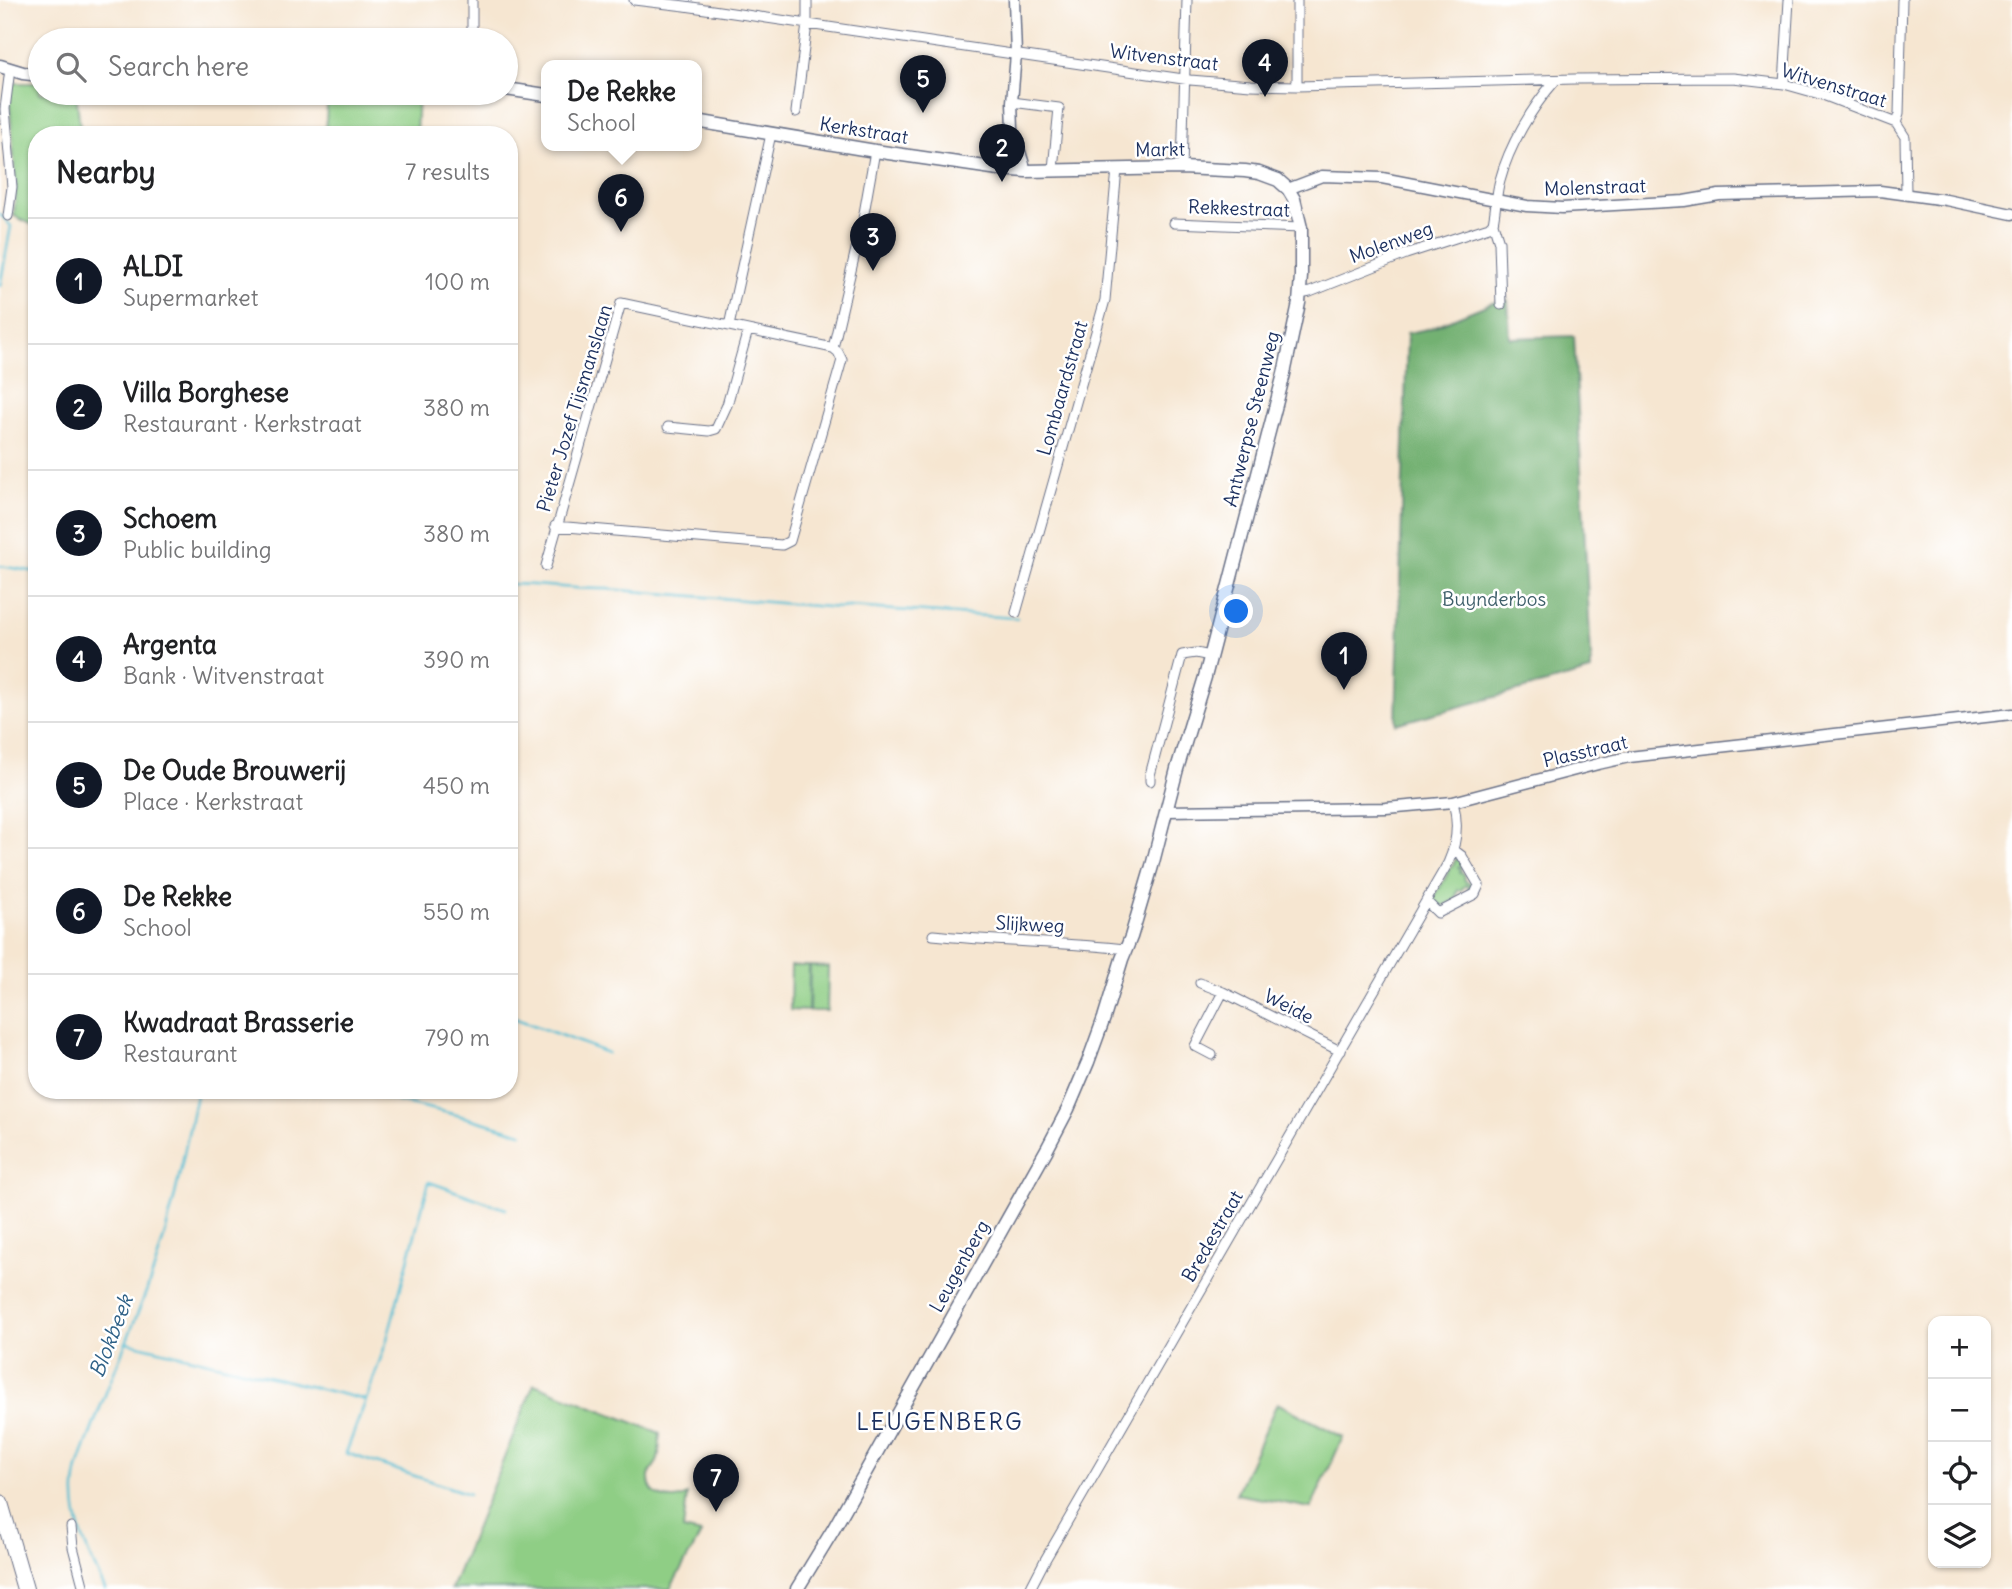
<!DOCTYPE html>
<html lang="en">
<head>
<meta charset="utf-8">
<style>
	body { margin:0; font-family:Delius,sans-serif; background:#f2f2f2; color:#202124 }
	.controls { position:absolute; right:21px; bottom:21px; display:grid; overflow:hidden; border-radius:14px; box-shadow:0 2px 5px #0004 }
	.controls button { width:63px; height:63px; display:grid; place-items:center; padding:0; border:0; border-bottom:2px solid #e0e0e0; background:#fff; color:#202124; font:35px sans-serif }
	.you { position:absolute; left:1237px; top:612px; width:24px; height:24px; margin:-18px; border:5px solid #fff; border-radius:50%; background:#1a73e8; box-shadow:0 0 0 10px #1a73e833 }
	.badge { display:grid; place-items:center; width:46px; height:46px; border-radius:50%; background:#111827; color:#fff; font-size:23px; font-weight:700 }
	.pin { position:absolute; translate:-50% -58px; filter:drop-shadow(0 2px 4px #0008) }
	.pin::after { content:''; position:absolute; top:37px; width:24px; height:21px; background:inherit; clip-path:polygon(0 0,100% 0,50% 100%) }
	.popup { position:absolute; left:541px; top:60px; width:161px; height:91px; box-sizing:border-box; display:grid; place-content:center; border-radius:14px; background:#fff; filter:drop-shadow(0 2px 5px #0005); font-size:23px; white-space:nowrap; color:#757577 }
	.popup b { font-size:26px; color:#202124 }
	.popup::after { content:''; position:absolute; left:50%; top:100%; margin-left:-14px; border:14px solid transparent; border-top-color:#fff }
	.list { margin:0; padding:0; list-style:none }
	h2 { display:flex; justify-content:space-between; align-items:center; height:91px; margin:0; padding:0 28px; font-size:30px }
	h2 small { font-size:23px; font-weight:400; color:#757577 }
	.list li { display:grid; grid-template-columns:46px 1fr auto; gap:21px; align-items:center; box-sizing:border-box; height:126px; padding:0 28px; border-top:2px solid #e0e0e0 }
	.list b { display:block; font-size:26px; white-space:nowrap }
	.list p { margin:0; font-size:23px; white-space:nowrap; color:#757577 }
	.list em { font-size:23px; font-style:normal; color:#757577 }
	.icon { flex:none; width:38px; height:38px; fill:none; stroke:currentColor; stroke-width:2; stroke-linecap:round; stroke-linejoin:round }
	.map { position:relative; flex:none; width:2012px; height:1589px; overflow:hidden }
	.search { position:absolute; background:#fff; box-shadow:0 2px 5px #0004; left:28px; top:28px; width:490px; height:77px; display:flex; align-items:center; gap:18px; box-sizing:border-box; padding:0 24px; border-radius:38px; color:#757577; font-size:26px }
	.panel { position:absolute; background:#fff; box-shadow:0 2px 5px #0004; left:28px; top:126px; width:490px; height:973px; border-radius:28px }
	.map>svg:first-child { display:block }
	.green { fill:#8fce85; stroke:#557e72; stroke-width:2 }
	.forest { fill:#73b172; stroke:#477068; stroke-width:2 }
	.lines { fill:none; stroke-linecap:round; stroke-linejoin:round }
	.stream { stroke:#55bdd3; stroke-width:2.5 }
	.minor-casing { stroke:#686f86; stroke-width:11 }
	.tertiary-casing { stroke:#686f86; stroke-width:13 }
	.secondary-casing { stroke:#686f86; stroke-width:15 }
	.motorway-casing { stroke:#686f86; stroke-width:18 }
	.minor { stroke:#fff; stroke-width:9 }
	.tertiary { stroke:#fff; stroke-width:10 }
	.secondary { stroke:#fff; stroke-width:12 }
	.motorway { stroke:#fff; stroke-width:16 }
	.labels { text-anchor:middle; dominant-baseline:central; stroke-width:5; stroke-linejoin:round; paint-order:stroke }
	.street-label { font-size:19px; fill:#1b2f5e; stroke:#fff }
	.park-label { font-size:19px; fill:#3e5f6a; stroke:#fff }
	.water-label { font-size:21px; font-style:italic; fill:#2f6187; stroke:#fff }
	.quarter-label { font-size:23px; letter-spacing:2px; fill:#1b2f5e; stroke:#fff }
</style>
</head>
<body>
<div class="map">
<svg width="2012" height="1589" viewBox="0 0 2012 1589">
	<rect width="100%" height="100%" fill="#fff"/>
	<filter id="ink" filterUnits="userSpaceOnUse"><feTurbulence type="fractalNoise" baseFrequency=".0143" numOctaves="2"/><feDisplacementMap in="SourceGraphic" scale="14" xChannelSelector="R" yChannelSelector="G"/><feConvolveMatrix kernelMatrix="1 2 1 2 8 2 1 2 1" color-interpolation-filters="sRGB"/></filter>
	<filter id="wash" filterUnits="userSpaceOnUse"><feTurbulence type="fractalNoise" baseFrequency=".00686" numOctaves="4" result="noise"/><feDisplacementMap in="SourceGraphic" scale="28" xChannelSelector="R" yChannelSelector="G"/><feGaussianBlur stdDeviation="1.57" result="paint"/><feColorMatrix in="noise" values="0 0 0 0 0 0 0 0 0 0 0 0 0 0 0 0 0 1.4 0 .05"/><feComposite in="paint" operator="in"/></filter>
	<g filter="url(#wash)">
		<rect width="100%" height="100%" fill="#f6e6d1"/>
		<path class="green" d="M16,83h24v10h36l5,42h-44v92l-23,-11 2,-31 -7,-91 3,-9z
			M328,93h90l-2,42h-91z
			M1456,859l4,1 4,7 -5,-1 -1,2 3,2 -1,3 4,1 1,7 9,3 -2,5 -4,3 1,-6 -3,-1 -5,5h-3l-3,10 -14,7h-5l-4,-6z
			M791,966h18l-1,45 -18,-1z
			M810,966l18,1 -1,44h-18z
			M534,1384l126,49c-1,8 1,21 -3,29 -3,5 -7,8 -8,15 -1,21 24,27 38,18l-4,35 18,4 -31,55h-219z
			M1277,1403l66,34 -32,71 -75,-14z"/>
		<path class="forest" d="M1508,300l2,38 64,-2 17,320v15l-195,53 11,-391 21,-4 63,-26z"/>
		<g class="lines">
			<path class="stream" d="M0,214l11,12 -11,60
				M0,566l37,6
				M509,584c33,0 65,6 98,5l233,19 8,-1 169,11
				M509,1016l99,37
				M350,1090l107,25 65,18
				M126,1342l240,58 -20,53 123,41
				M366,1400l20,-57 43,-161 77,27
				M105,1589c-15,-32 -32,-64 -30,-101 1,-20 9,-38 16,-56 17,-47 37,-93 55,-140 25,-65 37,-134 51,-202"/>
		</g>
	</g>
	<g filter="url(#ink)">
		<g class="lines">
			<defs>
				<path id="minor" d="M634,0l51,6 505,74 61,5 46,1 278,-7 158,-1 51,6 39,11 73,28
					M472,40v-40
					M1784,84l5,-84
					M1297,86v-86
					M1012,102l47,6 -6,61
					M796,112l11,-88v-24
					M1896,123l3,-9 3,-114
					M1896,123l9,14 1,57
					M1182,168l5,-168
					M8,216l4,-29 -7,-78 5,-40
					M1174,223l127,5
					M1493,223l6,19 2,63
					M1300,294l10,-2 96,-38 83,-27 4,-4c3,-14 3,-29 7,-43 9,-34 32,-73 55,-99
					M729,326l42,-192
					M833,348l30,-129 12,-68
					M668,427l41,4 7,-2 11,-24 21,-75
					M555,526l227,19 8,-4 52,-181 -4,-8 -5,-4
					M546,566l75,-263 212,45
					M1016,613l89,-313 12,-131
					M1150,781v-6l32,-120 14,-2 14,3
					M1426,901l12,12 37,-19 4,-9 -17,-29 -8,-6
					M933,935c64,7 129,7 193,14
					M1200,983l23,9 117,59
					M1212,1055l-17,-9 28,-54
					M71,1527l2,20 11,42
					M1030,1589l15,-29 403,-697c9,-20 11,-40 5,-61"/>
				<path id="tertiary" d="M1014,0l2,54 -4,48 1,27 13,42
					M1288,189l34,-13 60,2 145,28 35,2 122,-7 35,-6 161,-4 66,9 66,14
					M1166,811l220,-3 67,-6 145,-38 31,-7 383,-43"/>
				<path id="secondary" d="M0,66l23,7 17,2
					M506,89l40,6
					M696,121l179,30 124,18 27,2 156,-3 63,3 14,2 19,7 10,9 6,10 7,29v48l-2,27 -15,71 -79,303 -28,92 -25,97 -21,71 -9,22 -18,59 -16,44 -20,47 -21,40 -214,381 -36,59"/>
				<path id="motorway" d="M0,1503l25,86"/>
			</defs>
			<use href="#minor" class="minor-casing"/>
			<use href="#tertiary" class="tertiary-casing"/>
			<use href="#secondary" class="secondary-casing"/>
			<use href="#motorway" class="motorway-casing"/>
			<use href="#minor" class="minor"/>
			<use href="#tertiary" class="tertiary"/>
			<use href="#secondary" class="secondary"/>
			<use href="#motorway" class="motorway"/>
		</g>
	</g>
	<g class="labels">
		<g class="street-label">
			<text transform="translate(1164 57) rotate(7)">Witvenstraat</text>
			<text transform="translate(1834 85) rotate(17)">Witvenstraat</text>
			<text transform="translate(864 130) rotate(9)">Kerkstraat</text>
			<text transform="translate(1160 149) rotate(-1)">Markt</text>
			<text transform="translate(1595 187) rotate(-2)">Molenstraat</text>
			<text transform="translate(1239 208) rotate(2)">Rekkestraat</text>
			<text transform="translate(1391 242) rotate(-20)">Molenweg</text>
			<text transform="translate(1062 388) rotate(-74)">Lombaardstraat</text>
			<text transform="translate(574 408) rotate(-73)">Pieter Jozef Tijsmanslaan</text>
			<text transform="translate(1251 419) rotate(-76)">Antwerpse Steenweg</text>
			<text transform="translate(1585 751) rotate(-13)">Plasstraat</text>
			<text transform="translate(1030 924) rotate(3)">Slijkweg</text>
			<text transform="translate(1289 1006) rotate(27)">Weide</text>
			<text transform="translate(1212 1236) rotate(-60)">Bredestraat</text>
			<text transform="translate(959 1266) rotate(-61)">Leugenberg</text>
		</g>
		<g class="park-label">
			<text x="1494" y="599">Buynderbos</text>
		</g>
		<g class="water-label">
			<text transform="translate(111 1336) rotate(-69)">Blokbeek</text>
		</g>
		<g class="quarter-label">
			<text x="940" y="1421">LEUGENBERG</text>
		</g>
	</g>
</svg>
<div class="controls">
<button>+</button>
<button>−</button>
<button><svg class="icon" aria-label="locate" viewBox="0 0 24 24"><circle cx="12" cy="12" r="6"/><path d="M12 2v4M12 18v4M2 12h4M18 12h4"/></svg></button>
<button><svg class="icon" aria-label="layers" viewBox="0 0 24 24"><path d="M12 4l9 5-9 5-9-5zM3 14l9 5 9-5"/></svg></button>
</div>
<div class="you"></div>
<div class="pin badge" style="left:1344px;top:690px">1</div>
<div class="pin badge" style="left:1002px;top:182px">2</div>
<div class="pin badge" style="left:873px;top:271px">3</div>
<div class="pin badge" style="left:1265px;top:97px">4</div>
<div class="pin badge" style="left:923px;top:113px">5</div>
<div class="pin badge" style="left:621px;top:232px">6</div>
<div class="popup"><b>De Rekke</b>School</div>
<div class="pin badge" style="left:716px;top:1512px">7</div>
<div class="search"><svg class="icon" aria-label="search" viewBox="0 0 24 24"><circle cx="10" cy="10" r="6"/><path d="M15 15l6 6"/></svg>Search here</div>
<section class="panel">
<h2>Nearby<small>7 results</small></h2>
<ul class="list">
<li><span class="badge">1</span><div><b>ALDI</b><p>Supermarket</p></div><em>100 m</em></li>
<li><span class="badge">2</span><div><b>Villa Borghese</b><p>Restaurant · Kerkstraat</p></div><em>380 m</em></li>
<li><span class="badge">3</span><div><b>Schoem</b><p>Public building</p></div><em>380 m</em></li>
<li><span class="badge">4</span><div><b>Argenta</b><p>Bank · Witvenstraat</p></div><em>390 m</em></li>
<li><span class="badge">5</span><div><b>De Oude Brouwerij</b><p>Place · Kerkstraat</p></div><em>450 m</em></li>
<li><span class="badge">6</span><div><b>De Rekke</b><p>School</p></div><em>550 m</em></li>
<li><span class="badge">7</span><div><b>Kwadraat Brasserie</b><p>Restaurant</p></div><em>790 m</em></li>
</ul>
</section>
</div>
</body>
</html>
